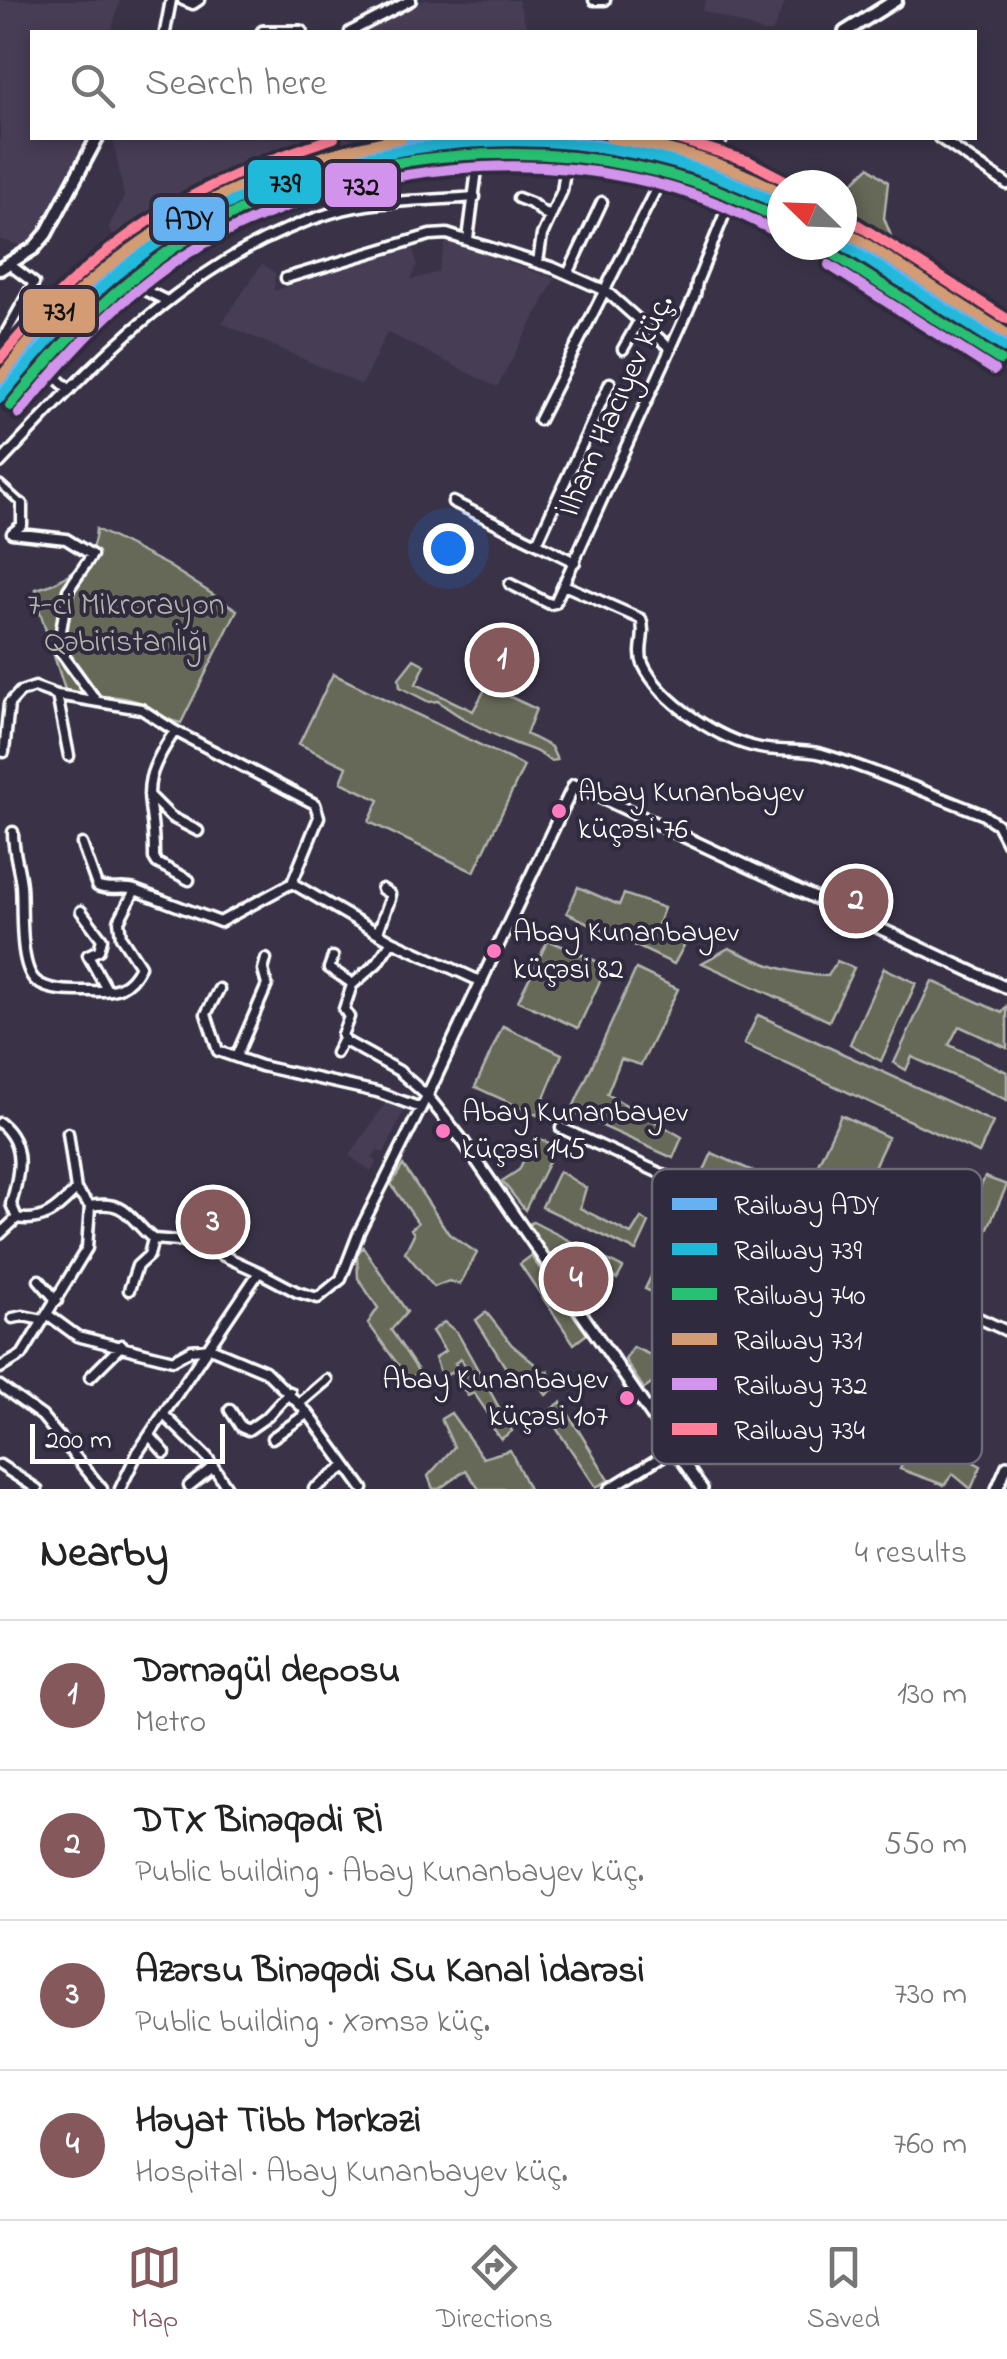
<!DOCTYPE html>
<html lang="en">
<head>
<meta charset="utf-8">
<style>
	body { margin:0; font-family:"Indie Flower",sans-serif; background:#f6f6f6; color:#222 }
	.compass { position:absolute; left:767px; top:170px; width:90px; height:90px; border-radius:50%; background:#fff; box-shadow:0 5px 15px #0003; rotate:293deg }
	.scale { position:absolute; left:30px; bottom:25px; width:195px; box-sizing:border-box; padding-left:10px; border:5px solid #fff; border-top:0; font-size:28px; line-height:35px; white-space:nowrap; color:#fff; -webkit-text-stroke:8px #2f2a3d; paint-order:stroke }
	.you { position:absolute; left:448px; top:548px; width:35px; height:35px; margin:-25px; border:8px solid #fff; border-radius:50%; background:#1a73e8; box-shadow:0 0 0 15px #1a73e833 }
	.badge { display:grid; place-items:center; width:65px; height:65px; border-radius:50%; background:#85585c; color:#fff; font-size:32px; font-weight:700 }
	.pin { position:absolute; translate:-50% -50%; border:5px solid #fff; box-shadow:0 2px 10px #0006 }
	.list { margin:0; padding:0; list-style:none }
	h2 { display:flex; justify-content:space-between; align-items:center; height:130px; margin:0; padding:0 40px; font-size:42px }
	h2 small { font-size:32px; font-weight:400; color:#767676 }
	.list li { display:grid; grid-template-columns:65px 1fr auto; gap:30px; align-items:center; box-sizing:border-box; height:150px; padding:0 40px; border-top:2px solid #e0e0e0 }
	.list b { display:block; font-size:38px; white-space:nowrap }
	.list p { margin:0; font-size:32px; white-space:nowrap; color:#767676 }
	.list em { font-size:32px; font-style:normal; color:#767676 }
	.icon { flex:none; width:55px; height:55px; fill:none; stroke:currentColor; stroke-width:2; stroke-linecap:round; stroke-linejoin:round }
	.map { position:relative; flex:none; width:1007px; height:1489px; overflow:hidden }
	.search { position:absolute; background:#fff; box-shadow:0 5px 15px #0003; left:30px; right:30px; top:30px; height:110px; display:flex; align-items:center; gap:25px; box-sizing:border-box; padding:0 35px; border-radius:0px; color:#767676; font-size:38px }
	.sheet { height:730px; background:#fff }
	nav { display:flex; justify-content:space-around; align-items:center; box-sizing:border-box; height:140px; border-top:2px solid #e0e0e0; background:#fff; font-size:28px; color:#767676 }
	nav a { display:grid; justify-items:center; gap:5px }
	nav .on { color:#85585c }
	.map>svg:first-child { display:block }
	.built { fill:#473e55 }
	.green { fill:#666859; stroke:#b2b4ac; stroke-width:2.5 }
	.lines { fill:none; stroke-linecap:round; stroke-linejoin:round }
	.pedestrian-casing { stroke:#fff; stroke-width:12 }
	.minor-casing { stroke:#fff; stroke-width:15 }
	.tertiary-casing { stroke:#fff; stroke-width:16 }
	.secondary-casing { stroke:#fff; stroke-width:18 }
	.pedestrian { stroke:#2f2a3d; stroke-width:5 }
	.minor { stroke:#2f2a3d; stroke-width:8 }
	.tertiary { stroke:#2f2a3d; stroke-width:9 }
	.secondary { stroke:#2f2a3d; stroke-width:10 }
	.rail-1-casing { stroke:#2f2a3d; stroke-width:18 }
	.rail-2-casing { stroke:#2f2a3d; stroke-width:18 }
	.rail-3-casing { stroke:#2f2a3d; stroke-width:18 }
	.rail-4-casing { stroke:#2f2a3d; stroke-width:18 }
	.rail-5-casing { stroke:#2f2a3d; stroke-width:18 }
	.rail-6-casing { stroke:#2f2a3d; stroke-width:18 }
	.rail-1 { stroke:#66b1f2; stroke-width:10 }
	.rail-2 { stroke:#20b9da; stroke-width:10 }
	.rail-3 { stroke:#26c172; stroke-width:10 }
	.rail-4 { stroke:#d39c74; stroke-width:10 }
	.rail-5 { stroke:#d193ec; stroke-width:10 }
	.rail-6 { stroke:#ff8098; stroke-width:10 }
	.bus-dot { fill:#fe7ac1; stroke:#2f2a3d; stroke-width:4 }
	.labels { text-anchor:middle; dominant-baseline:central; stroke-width:8; stroke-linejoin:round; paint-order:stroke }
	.bus-label { font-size:30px; fill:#fff; stroke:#2f2a3d; text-anchor:start }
	.street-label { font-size:32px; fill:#fff; stroke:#2f2a3d }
	.park-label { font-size:32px; fill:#b2b4ac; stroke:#2f2a3d }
	.key { fill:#2f2a3d; stroke:#6d6a77; stroke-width:2.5 }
	.key-label { font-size:28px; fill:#fff }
	.line-badge { stroke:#2f2a3d; stroke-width:4 }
	.pale-badge-label { font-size:28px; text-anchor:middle; font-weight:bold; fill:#111 }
</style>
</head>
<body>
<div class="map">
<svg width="1007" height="1489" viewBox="0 0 1007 1489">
	<rect width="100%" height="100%" fill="#3a3348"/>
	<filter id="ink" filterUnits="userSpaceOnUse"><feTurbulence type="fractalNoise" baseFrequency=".01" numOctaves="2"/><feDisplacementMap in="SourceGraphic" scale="20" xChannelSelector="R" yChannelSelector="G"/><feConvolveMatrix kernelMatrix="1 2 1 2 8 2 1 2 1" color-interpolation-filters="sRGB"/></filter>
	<g filter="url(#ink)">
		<path class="built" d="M0,0h120l-9,32h-79v106h51l-4,16 -20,40 -27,44 -12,7 -20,-5z
			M425,0h93l10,32h-164z
			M706,0h80l-14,32h-9l-61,-22z
			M113,138h253l-94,23 -151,87 -13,-20 16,-31z
			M446,241l109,38 -58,108 -110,-55 -25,53 -140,-62 40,-59 13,9 -1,18 139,-45 4,19 -6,15 27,-8z
			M388,1099l18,7 -22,47 -7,-2 -5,6 5,5 -6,9 -21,-15z"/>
		<path class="green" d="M869,167l19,15 -4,36 9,23 -20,7 -31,-16c0,-36 -1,-40 27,-65z
			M96,529l71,36 70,45 -56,113c-17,-2 -27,-15 -42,-21 -23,-8 -48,-6 -72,-6l-28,-87 -3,-20c26,-6 59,-26 60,-60z
			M414,659l11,6 -9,19 57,27 14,-25 49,23 -10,25 25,13 6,13 -7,1c-12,-11 -22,-12 -36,-18 -26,-10 -56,-26 -76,-42l-9,1 -29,-15 -1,-9z
			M333,674l191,92 -50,106 -105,-50 10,-22 -38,-18 6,-15 -48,-23z
			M578,887l41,18 5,-11 40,14 -7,19 30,13 -13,24 -107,-51z
			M548,940l59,26 -29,62 -60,-27z
			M729,948c32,15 63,27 99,28l9,-15 17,7 -25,53 -127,-58z
			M884,968l32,15 -35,78 -31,-17z
			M636,969l42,20 -37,76 -20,-6 -14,35 75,43 -9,21 -102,-46z
			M932,981l70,32 5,-7v42l-48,-22 -10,19 58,27v28l-95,-43 -6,13 -12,-7z
			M758,1015l235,107 -14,31 -235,-109z
			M503,1026l59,28 -25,61 -62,-28z
			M841,1115l47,22 -38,81 -47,-22z
			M535,1136l21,11 -31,63 -23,-29 17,-11z
			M712,1153l77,34 -14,32 -77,-35z
			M403,1165l46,69 28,19 -17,31 -11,-3 -15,6 -29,-35 9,-18 -3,-5 7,-6 -27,-39z
			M559,1171l27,17 -6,20 51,26 10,-16 8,5 -13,28 -94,-44z
			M985,1177l22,8 -36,81 -22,-10z
			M533,1222l90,46 -6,11 -32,-18 -29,2 -29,-38z
			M363,1247l44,65 -16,18 28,42 -10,8 -41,-57 10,-15 -20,-30 -1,-24z
			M663,1252l76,35 -35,75 -54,-25 7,-13 36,1 11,-30 -38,-16 -8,16 -13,-6z
			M531,1256l56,78 -13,10 -54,-80z
			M486,1312l26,33 31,26h5l8,16 -10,8 -15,-21 -10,6 -12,-7 -33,-53z
			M444,1322l13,10 55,99 -11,8 -8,-11 3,-3 -22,-32 -6,3 -10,-15 11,-8 -8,-14 -6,4 3,5 -16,10 -7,-20 10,-7 -13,-20z
			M633,1347l61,28 -14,18 -7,-10 -10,7 -7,-9 -12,8 -19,-29z
			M561,1402l48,78 -13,7 -50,-74z
			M451,1413l32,45 27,-8 19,39h-50l-13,-19 -27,19h-6l-5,-13 26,-29 -13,-28z
			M844,1426l35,21 5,-7 10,4 4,-8 11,6 -2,6 8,4 3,-5 14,10 15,-9 34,18 -10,23 -18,-15 -9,11 -44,-16 2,-4 -13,-6v-4l-48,-22z"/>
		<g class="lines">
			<defs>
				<path id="pedestrian" d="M0,484l22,20"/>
				<path id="minor" d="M183,0l10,4 6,-4
					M594,0h11
					M165,32l6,-32
					M350,32l61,-32
					M721,138l-1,15 35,25
					M939,138l68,46
					M518,198l13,5 19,15
					M468,239l10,-77 2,-3 38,-2
					M538,262l4,-27 20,-44 5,-33
					M568,274l34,-72
					M286,278l144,-43 17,-1 107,34 52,23 65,58
					M140,288l27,13
					M0,344l34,-61 -25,-19
					M623,349l16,-28
					M41,365l29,25
					M539,420l119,-235
					M0,463c94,-101 195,-209 331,-250 45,-14 97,-12 144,-16
					M453,502l122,60
					M22,504v21l-10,8 54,6 26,16 -24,35 -10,58 37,51
					M537,543l73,-160
					M510,584l40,20 5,-1 140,-308 2,-13 35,-86 14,4
					M564,585l77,34c6,16 -4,30 2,45 18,39 77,76 117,84 20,4 42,1 62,6 54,16 107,40 160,60l15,10 10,19
					M57,695l12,61
					M9,704l11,-12 15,-5 22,8 84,14 34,22 140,73 4,13 -27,66
					M175,731c-42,61 -20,63 -21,127l3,5 32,17
					M4,752l5,-48
					M149,795l22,22 27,14
					M13,832c0,19 6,35 8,53 2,23 -3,83 16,97 13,10 37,9 53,9 24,1 39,-2 50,-25l-19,-29 -2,-16 16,-31 85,32 72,-39 100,58 90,41
					M82,844l15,42c12,6 25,0 38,4
					M81,911l21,28 -3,11 -11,5 19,35
					M378,932l12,-33v-5l-8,-5
					M333,957l-4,11 24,16
					M219,989l-13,25 12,37 43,15 116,26 44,16
					M336,1053l7,-14
					M236,1057l31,-72 -4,-15 3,-11
					M0,1123c27,22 19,53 11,81l6,14c28,5 41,-10 59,-28l14,16c37,-7 39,13 63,33l40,3 66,30
					M561,1128l446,203
					M68,1133l8,57
					M0,1234l17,-16
					M39,1280l18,21
					M129,1290l8,-24 12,-11 4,-16
					M47,1314l30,22 96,24 18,-10 19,-2 55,23 43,42 55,76
					M13,1318l10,-2 20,4
					M0,1368l22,-13 65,-107 3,-42
					M90,1377l32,-32
					M0,1386l42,30 60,73
					M300,1403l27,-23
					M230,1410l11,17 7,3 20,-14 22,-24
					M164,1415l43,42 21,32
					M150,1436l15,17
					M272,1438l36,-25
					M679,1456l67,-128 41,-95
					M0,1465l37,24
					M189,1486l24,-19
					M120,1489l18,-37 121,-180 38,20 21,6 23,-19 18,-47 68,-136 -28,-25 -54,-30 -3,-6 7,-18 -5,-8 8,-24 25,-22 15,-22
					M314,1489l32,-23
					M609,1489l65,-40"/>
				<path id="tertiary" d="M702,1489l-239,-348 -36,-45 147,-311 433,203
					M997,1489l10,-23"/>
				<path id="secondary" d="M263,32h38
					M845,32l51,-32
					M0,269l34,-21 12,-14 51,-96"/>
			</defs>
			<use href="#pedestrian" class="pedestrian-casing"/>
			<use href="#minor" class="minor-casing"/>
			<use href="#tertiary" class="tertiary-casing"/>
			<use href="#secondary" class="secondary-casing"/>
			<use href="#pedestrian" class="pedestrian"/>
			<use href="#minor" class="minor"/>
			<use href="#tertiary" class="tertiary"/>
			<use href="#secondary" class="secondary"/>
			<defs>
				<path id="rail-1" d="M532,138c89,4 172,23 250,66
					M842,240l165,105
					M0,388c119,-153 241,-214 429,-250"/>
				<path id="rail-2" d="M842,244l165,105
					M0,398c55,-67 113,-131 189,-174 173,-97 417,-116 593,-17"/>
				<path id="rail-3" d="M835,255l165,105
					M10,406c54,-66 109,-125 182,-170 164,-99 416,-113 584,-18"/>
				<path id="rail-4" d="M610,138c60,9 119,25 172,55
					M849,233l158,101
					M0,378c16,-19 31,-41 49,-58 100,-102 213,-156 352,-182"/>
				<path id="rail-5" d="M829,265l165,105
					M19,414c53,-65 109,-127 183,-169 165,-92 400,-111 568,-16"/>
				<path id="rail-6" d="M674,138l74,23 46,24
					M855,223l152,96
					M0,359c96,-118 190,-176 334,-221"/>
			</defs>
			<use href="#rail-1" class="rail-1-casing"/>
			<use href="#rail-2" class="rail-2-casing"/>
			<use href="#rail-3" class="rail-3-casing"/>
			<use href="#rail-4" class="rail-4-casing"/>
			<use href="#rail-5" class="rail-5-casing"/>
			<use href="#rail-6" class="rail-6-casing"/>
			<use href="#rail-1" class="rail-1"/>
			<use href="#rail-2" class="rail-2"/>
			<use href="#rail-3" class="rail-3"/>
			<use href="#rail-4" class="rail-4"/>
			<use href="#rail-5" class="rail-5"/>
			<use href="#rail-6" class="rail-6"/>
		</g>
	</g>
	<g class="bus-dot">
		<circle cx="559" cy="811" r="9"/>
		<circle cx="494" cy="951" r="9"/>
		<circle cx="443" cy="1131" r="9"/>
		<circle cx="627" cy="1398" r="9"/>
	</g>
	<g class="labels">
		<g class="bus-label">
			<text x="578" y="794">Abay Kunanbayev<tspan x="578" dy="37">küçəsi 76</tspan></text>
			<text x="513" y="934">Abay Kunanbayev<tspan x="513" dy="37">küçəsi 82</tspan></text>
			<text x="462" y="1114">Abay Kunanbayev<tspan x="462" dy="37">küçəsi 145</tspan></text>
			<text x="608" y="1381" text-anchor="end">Abay Kunanbayev<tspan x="608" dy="37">küçəsi 107</tspan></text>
		</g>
		<g class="street-label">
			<text transform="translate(617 406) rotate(-66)">İlham Hacıyev küç.</text>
		</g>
		<g class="park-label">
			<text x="126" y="606">7-ci Mikrorayon<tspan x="126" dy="37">Qəbiristanlığı</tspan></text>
		</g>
	</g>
	<rect x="652" y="1169" width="330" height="295" rx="15" class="key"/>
	<rect x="672" y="1198" width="45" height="12" fill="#66b1f2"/>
	<rect x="672" y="1243" width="45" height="12" fill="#20b9da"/>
	<rect x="672" y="1288" width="45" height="12" fill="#26c172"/>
	<rect x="672" y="1333" width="45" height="12" fill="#d39c74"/>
	<rect x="672" y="1378" width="45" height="12" fill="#d193ec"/>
	<rect x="672" y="1423" width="45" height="12" fill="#ff8098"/>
	<g class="key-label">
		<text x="734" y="1214">Railway ADY</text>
		<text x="734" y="1259">Railway 739</text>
		<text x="734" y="1304">Railway 740</text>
		<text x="734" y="1349">Railway 731</text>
		<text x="734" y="1394">Railway 732</text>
		<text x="734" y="1439">Railway 734</text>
	</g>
	<g class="line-badge">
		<rect x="246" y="158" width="77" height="48" rx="10" fill="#20b9da"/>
		<rect x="323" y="161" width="76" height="48" rx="10" fill="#d193ec"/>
		<rect x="151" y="195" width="76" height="48" rx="10" fill="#66b1f2"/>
		<rect x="21" y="287" width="76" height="48" rx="10" fill="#d39c74"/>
	</g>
	<g class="pale-badge-label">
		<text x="285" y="192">739</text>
		<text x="361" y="195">732</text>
		<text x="189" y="229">ADY</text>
		<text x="59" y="320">731</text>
	</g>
</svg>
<svg class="compass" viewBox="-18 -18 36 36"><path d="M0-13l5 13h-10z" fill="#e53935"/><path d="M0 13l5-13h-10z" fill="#767676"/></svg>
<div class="scale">200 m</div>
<div class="you"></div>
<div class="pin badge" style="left:502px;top:660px">1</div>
<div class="pin badge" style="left:856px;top:901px">2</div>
<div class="pin badge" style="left:213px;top:1222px">3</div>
<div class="pin badge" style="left:576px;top:1279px">4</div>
<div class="search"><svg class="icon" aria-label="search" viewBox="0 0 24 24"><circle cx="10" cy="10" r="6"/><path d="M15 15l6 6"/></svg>Search here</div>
</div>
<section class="sheet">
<h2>Nearby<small>4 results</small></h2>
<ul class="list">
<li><span class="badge">1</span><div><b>Dərnəgül deposu</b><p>Metro</p></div><em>130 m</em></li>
<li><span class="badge">2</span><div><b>DTX Binəqədi Rİ</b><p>Public building · Abay Kunanbayev küç.</p></div><em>550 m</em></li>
<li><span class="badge">3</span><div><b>Azərsu Binəqədi Su Kanal İdarəsi</b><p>Public building · Xəmsə küç.</p></div><em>730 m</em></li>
<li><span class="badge">4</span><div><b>Həyat Tibb Mərkəzi</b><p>Hospital · Abay Kunanbayev küç.</p></div><em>760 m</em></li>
</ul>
</section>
<nav>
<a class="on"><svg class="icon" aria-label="map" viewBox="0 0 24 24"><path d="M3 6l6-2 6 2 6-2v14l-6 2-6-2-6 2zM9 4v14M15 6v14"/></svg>Map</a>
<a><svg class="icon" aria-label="directions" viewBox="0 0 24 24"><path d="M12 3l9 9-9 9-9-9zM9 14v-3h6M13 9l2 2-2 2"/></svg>Directions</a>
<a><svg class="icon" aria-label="saved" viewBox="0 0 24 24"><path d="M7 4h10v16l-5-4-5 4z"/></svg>Saved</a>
</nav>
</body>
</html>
